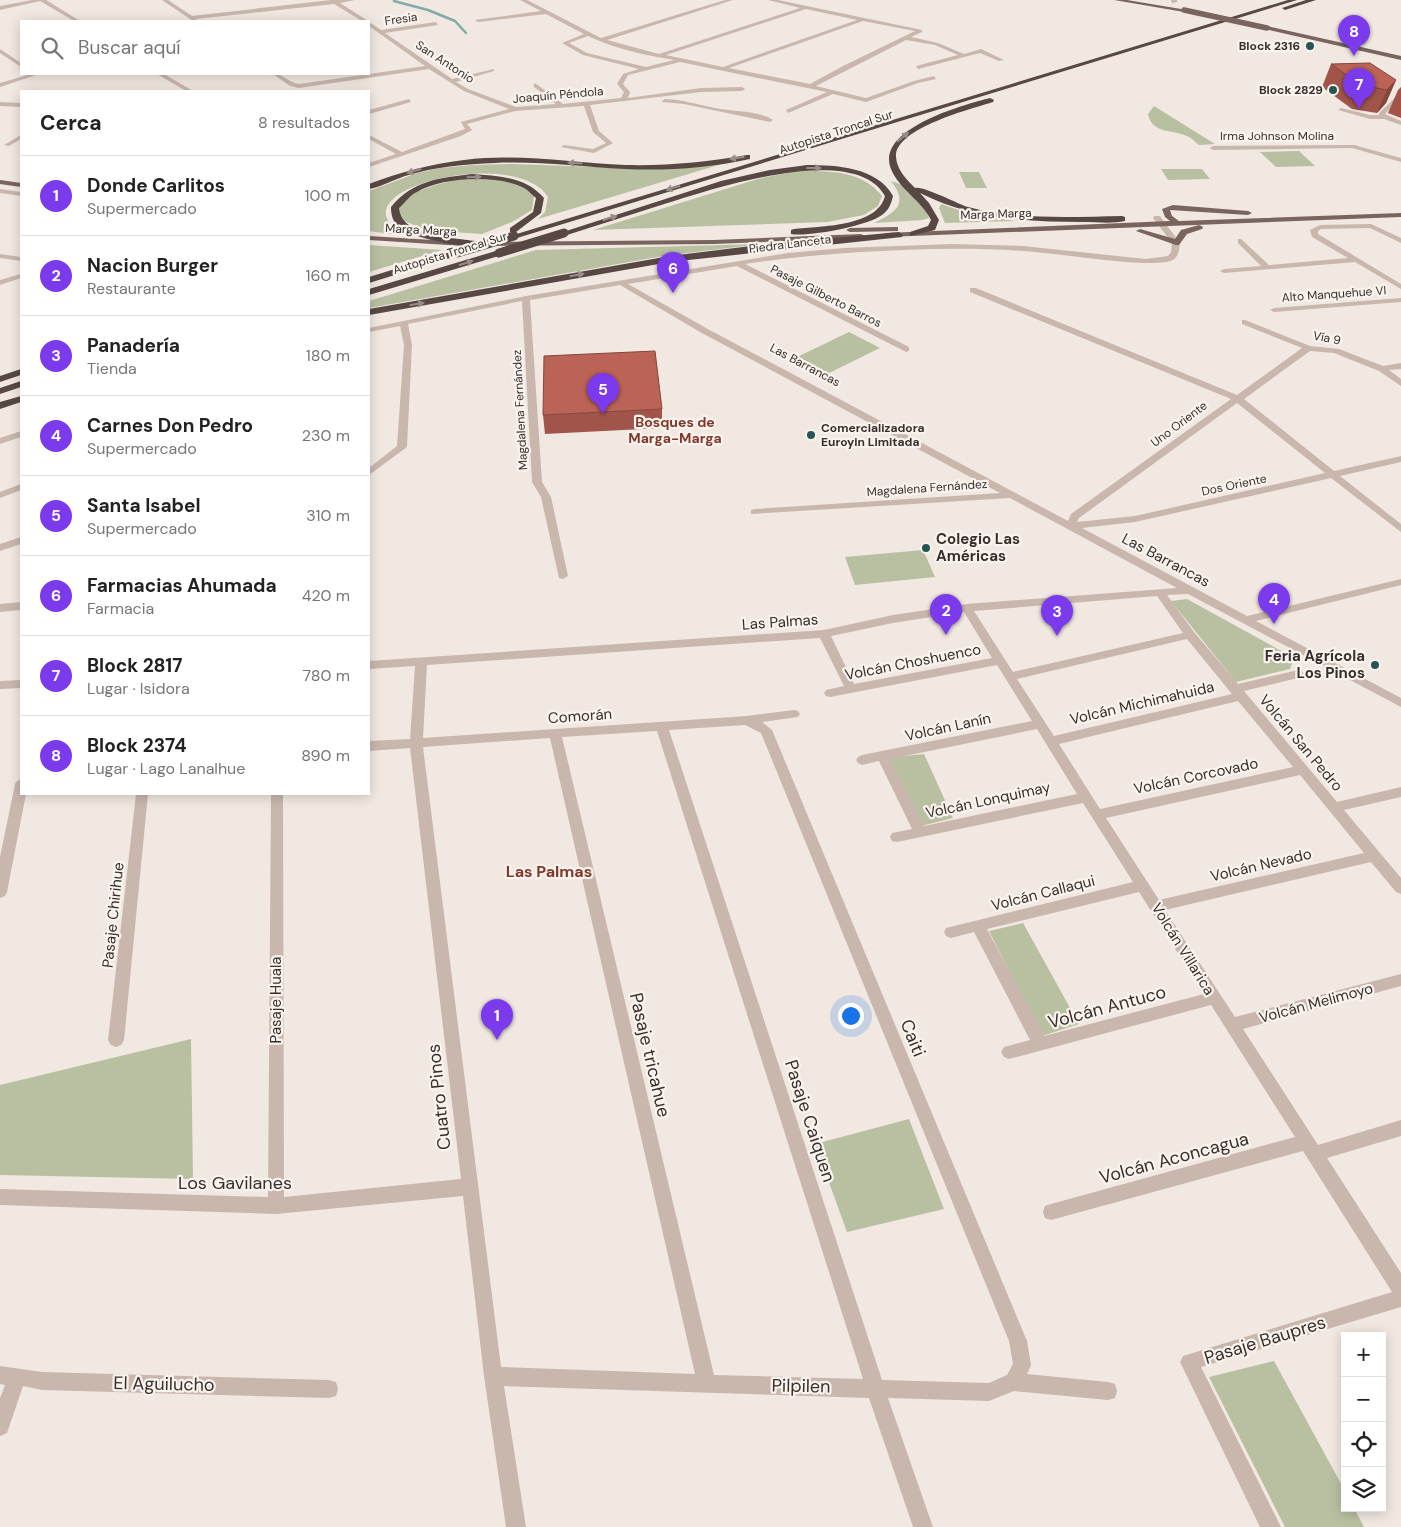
<!DOCTYPE html>
<html lang="es">
<head>
<meta charset="utf-8">
<style>
	body { margin:0; font-family:"DM Sans",sans-serif; background:#f6f6f6; color:#222 }
	.controls { position:absolute; right:15px; bottom:15px; display:grid; overflow:hidden; border-radius:0px; box-shadow:0 2px 12px #0003 }
	.controls button { width:45px; height:45px; display:grid; place-items:center; padding:0; border:0; border-bottom:1px solid #e0e0e0; background:#fff; color:#222; font:25px sans-serif }
	.you { position:absolute; left:850px; top:1015px; width:18px; height:18px; margin:-12px; border:4px solid #fff; border-radius:50%; background:#1a73e8; box-shadow:0 0 0 8px #1a73e833 }
	.badge { display:grid; place-items:center; width:32px; height:32px; border-radius:50%; background:#7c3aed; color:#fff; font-size:16px; font-weight:700 }
	.pin { position:absolute; translate:-50% -41px; filter:drop-shadow(0 1px 2px #0008) }
	.pin::after { content:''; position:absolute; top:26px; width:18px; height:15px; background:inherit; clip-path:polygon(0 0,100% 0,50% 100%) }
	.list { margin:0; padding:0; list-style:none }
	h2 { display:flex; justify-content:space-between; align-items:center; height:65px; margin:0; padding:0 20px; font-size:21px }
	h2 small { font-size:16px; font-weight:400; color:#767676 }
	.list li { display:grid; grid-template-columns:32px 1fr auto; gap:15px; align-items:center; box-sizing:border-box; height:80px; padding:0 20px; border-top:1px solid #e0e0e0 }
	.list b { display:block; font-size:19px; white-space:nowrap }
	.list p { margin:0; font-size:16px; white-space:nowrap; color:#767676 }
	.list em { font-size:16px; font-style:normal; color:#767676 }
	.icon { flex:none; width:28px; height:28px; fill:none; stroke:currentColor; stroke-width:2; stroke-linecap:round; stroke-linejoin:round }
	.map { position:relative; flex:none; width:1401px; height:1527px; overflow:hidden }
	.search { position:absolute; background:#fff; box-shadow:0 2px 12px #0003; left:20px; top:20px; width:350px; height:55px; display:flex; align-items:center; gap:12px; box-sizing:border-box; padding:0 18px; border-radius:0px; color:#767676; font-size:19px }
	.panel { position:absolute; background:#fff; box-shadow:0 2px 12px #0003; left:20px; top:90px; width:350px; height:705px; border-radius:0px }
	.map>svg:first-child { display:block }
	.green { fill:#b9c0a2 }
	.lines { fill:none; stroke-linecap:round; stroke-linejoin:round }
	.stream { stroke:#83aca9; stroke-width:2.5 }
	.minor { fill:#c9b7ae; fill-rule:evenodd }
	.major { fill:#79645e; fill-rule:evenodd }
	.highway { fill:#584844; fill-rule:evenodd }
	.major-bridge { stroke:#79645e; stroke-width:5.5 }
	.highway-bridge { stroke:#584844; stroke-width:9 }
	.wall { fill:#a1554a }
	.shaded-wall { fill:#83453c }
	.building { fill:#bb6356; stroke:#83453c }
	.oneway { fill:#988c88 }
	.poi-dot { fill:#255654; stroke:#f9f3ee; stroke-width:2 }
	.labels { text-anchor:middle; dominant-baseline:central; stroke-width:4.5; stroke-linejoin:round; paint-order:stroke }
	.far-street-label { font-size:12px; fill:#382e2c; stroke:#f9f3ee }
	.far-poi-label { font-size:12px; font-weight:bold; fill:#382e2c; stroke:#f9f3ee; text-anchor:end }
	.far-neighbourhood-label { font-size:14px; font-weight:bold; fill:#80372c; stroke:#f9f3ee }
	.poi-label { font-size:15px; font-weight:bold; fill:#382e2c; stroke:#f9f3ee; text-anchor:start }
	.street-label { font-size:15px; fill:#382e2c; stroke:#f9f3ee }
	.neighbourhood-label { font-size:16px; font-weight:bold; fill:#80372c; stroke:#f9f3ee }
	.near-street-label { font-size:18px; fill:#382e2c; stroke:#f9f3ee }
</style>
</head>
<body>
<div class="map">
<svg width="1401" height="1527" viewBox="0 0 1401 1527">
	<rect width="100%" height="100%" fill="#f1e8e1"/>
	<path class="green" d="M1154,106l61,38 -16,1c-3,-2 -6,-6 -10,-8 -14,-8 -37,-2 -41,-23z
		M1299,151l16,15 -39,1 -16,-15z
		M732,161l-194,58 7,-7 3,-15c-34,-52 -213,-7 -148,35l-10,2 -21,-3v-40l48,-18 24,-5 31,-3 41,-1 112,4z
		M1161,169h41l8,10 -42,1z
		M798,171c31,0 64,-1 84,25l-4,10 -14,9 -37,7 -234,8 168,-52z
		M959,172h20l8,16h-21z
		M468,178l29,1 24,6 13,11 -2,14 -18,11 -32,13 -45,-3 -16,-3 -19,-8 -4,-9 2,-11c22,-12 43,-18 68,-22z
		M891,181l15,5 18,22 5,10 -7,2 -48,3c22,-11 35,-19 17,-42z
		M941,204l27,9 47,8 -70,2 -6,-15z
		M761,244l-98,12 -294,52v-7l167,-51z
		M369,245l73,5 -73,22z
		M849,332l31,16 -55,27 -30,-17z
		M923,550l12,27 -80,8 -10,-28z
		M1187,599l107,59 -4,11 -54,13 -65,-81z
		M924,754l29,64 -36,9 -32,-69z
		M1023,923l56,101 -37,12 -53,-105z
		M191,1039l2,140 -193,-4v-90z
		M909,1119l35,90 -97,23 -32,-88z
		M1274,1361l71,130v17h9l10,19h-79l-76,-150z"/>
	<g class="lines">
		<path class="stream" d="M394,1l34,9 27,11 11,12"/>
		<path class="minor" d="M32,0h14l34,21h-6l-34,-20 -40,9v-4z
			M162,0h6l24,16 139,-16h24l-15,3 28,18h-6l-28,-17 -138,15 2,2h-5z
			M520,0h7l74,38 124,-38h8l-126,40 52,14 141,-46 -32,-8h10l144,30v2l-11,5 27,6 26,11 17,-5 23,11 -5,1 -19,-8 -62,16 -2,-3 42,-11 -23,-10 -29,-5 -90,46 50,12 48,-17 20,-5 2,3 -18,4 -52,19 -33,-8 -45,19 -2,-3 41,-18 -147,-30 -52,13 -5,9 7,8 -2,6 73,-10 41,-1 3,2 -3,2 -41,1 -111,13 9,26 14,12 -19,10 -33,-6 3,-2 29,4 13,-6 -13,-11 -9,-26 -69,5 -48,13 5,6 -11,6 -92,31v-4l27,-9 -27,-15v-4l33,17 63,-23 -4,-7 48,-13 -45,-18 -35,-22 -130,19 -9,-2 -17,-12c10,-1 16,9 26,10l126,-18 -56,-40v-4l12,8 55,-8 2,3 -53,8 67,46 42,-10v2l-38,11 12,7 48,18 40,-3 -23,-18 2,-3 28,21 58,-6 3,-6 -7,-8 6,-10 16,-5 -56,-14 -21,-12 22,-9 -38,-20 -68,8 -3,-2 66,-9zM806,9l51,11 -134,47 -57,-12zM863,21l52,10 -72,35 -33,18 -81,-16zM588,36c27,13 57,19 86,24l-28,7 -59,-14 -18,-10z
			M1171,0h6v2l-5,1z
			M0,49l21,14v4l-21,-14z
			M31,74h8l-39,13v-4z
			M157,74h7l29,17h-7z
			M1401,92v5l-16,17 16,7v4l-17,-6h-14l-32,-9 3,-2 29,7h9v-2z
			M409,99l2,3 -42,12v-4z
			M664,99c18,0 34,6 51,9 18,4 42,2 58,12l-3,2 -86,-18 -22,-2z
			M0,102l21,1v4l-21,-1z
			M21,135v4l-12,7 -5,-1z
			M1354,145l47,13v4l-49,-14 -139,2 -3,-2 3,-2z
			M0,189l21,3v4l-21,-3z
			M1154,216h6l20,27c-1,6 -1,13 -7,17 -17,9 -105,-5 -129,-7 -46,-5 -93,-5 -140,-3 -53,2 -106,6 -159,14l164,83v4l-3,1 -169,-86 -109,18 78,44 362,193 3,-7 160,-115 -261,-107v-4h6l261,107 65,-47 -60,-24v-4h3l65,26 29,3 44,17 18,-3v6l-12,1 12,9v7l-22,-15 -45,-18 -24,-2 -66,48 90,72 67,-15v6l-61,14 61,48v8l-70,-54 -196,44 -53,6 165,88 154,-37v6l-145,36 145,77v9l-213,-113 -21,1 27,37 44,52 60,-14 4,1 2,3 -2,3 -58,14 93,111 64,-15v10l-57,13 57,68v16l-5,-2 -25,-30 -206,48 70,107 166,-43v12l-158,43 75,116 83,-25v16l-74,22 74,115v34l-200,60 80,160h-21l-77,-159 -3,-6 3,-6 209,-64 -89,-141 -252,69 -6,-2 -2,-6 2,-6 6,-2 244,-67 -84,-132 -202,54 -5,-2 -3,-5 3,-5 26,-7 -56,-108 -23,6 -5,-2 -2,-4 2,-4 187,-46 -50,-79 -186,39 -5,-1 -2,-4 2,-4 20,-4 -33,-68 -17,4 -4,-2 -2,-3 2,-3 4,-2 170,-34 -35,-56 -167,32 -4,-1 -2,-3 2,-3 18,-4 -24,-48 -393,27 -4,73 324,-22 47,-6 4,1 2,3 -2,3 -36,5 10,8 255,611 4,24 -4,9 81,8 7,2 2,7 -2,7 -7,2 -94,-9 -25,10 -101,-3 45,129h-20l-44,-129 -365,-12 22,141h-20l-22,-151 -21,-180 -187,18 -276,-9v-16l268,8 3,-403h12l1,403 177,-18 -51,-431 -41,3v-10l41,-2 5,-73 -46,3v-8l455,-31 69,-15 74,-11 210,-16 -167,-90 -259,16v-4l4,-1 245,-16 -300,-161 -80,-47 -90,15 12,182 9,15 17,79 -5,3 -4,-1 -18,-81 -9,-15 -10,-181 -114,23 4,21 -5,102 -38,28v-7l28,-22 7,-101 -4,-19 -31,6v-4l157,-32 262,-43 56,-5 107,-4 72,2 123,13 22,-3 3,-4 1,-9 -19,-25zM1237,403l88,70 -190,43 -58,6 2,-4zM1157,596l26,37 -170,39 -39,-61zM964,612l28,46 -138,26 -23,-48 62,-13zM1187,639l45,55 -178,42 -37,-57zM1238,701l55,66 -193,42 -41,-65zM745,725l16,8 248,608 4,23 -6,11 -18,8 -107,-3 -213,-650zM1037,729l40,65 -153,32 -34,-67zM657,731l206,648 -149,-4 -152,-638zM550,738l145,636 -194,-7 -78,-620zM1300,775l64,78 -205,47 -53,-82zM1139,892l65,102 -160,42 -57,-107z
			M1371,224l30,14v5l-31,-15 -49,1 -3,2v3l83,50v5l-46,-27 -131,11 -4,-2 4,-2 37,-3 -23,-23v-4h3l28,26 79,-7 -36,-21 -2,-7 10,-5z
			M0,254l21,3v4l-21,-3z
			M21,274v4l-21,7v-5z
			M1401,298v4l-127,10 -4,-2 4,-2z
			M21,431v6l-21,7v-6z
			M21,484v6l-21,8v-6z
			M21,537v7l-21,7v-7z
			M21,602v8l-21,2v-8z
			M21,680v8l-21,1v-8z
			M21,779v15h5l-19,98 -2,4 -5,2v-41l15,-73 2,-3z
			M136,794h12l-24,246 -3,5 -5,2 -5,-2 -3,-5z
			M0,1366l42,6 287,8 7,2 2,7 -2,7 -7,2 -287,-8 -19,-4 -16,47 -7,3v-38l5,-13 -5,-1z"/>
		<path class="major" d="M1114,0h13l60,10 -3,2z
			M1267,26l134,30v4l-136,-31z
			M0,180l21,3v4l-21,-3z
			M1173,205l75,6 4,2 -4,2 -78,-5 2,6 7,5 222,-8v4l-515,20 -4,-2 4,-2 284,-12 -5,-4 -3,-8z
			M1199,225l4,2 -1,2 -15,5 -8,11h-3l-40,-14 4,-2 35,10 6,-9z
			M895,227h3v4l-48,1 -4,-2 4,-2z
			M861,234l4,2 -1,2 -150,6 -228,2 -4,-2 4,-2 228,-2z
			M369,236l95,6 4,2 -4,2 -95,-6z"/>
		<path class="highway" d="M1288,0h9l-780,238 -7,-2z
			M1306,0h10l-31,10 -3,-2z
			M990,98l4,2 -1,2c-22,7 -97,26 -97,54 0,13 11,24 19,32 7,-3 43,16 53,19 50,13 103,10 154,9l3,1v4c-13,3 -28,1 -42,1 -57,0 -112,-3 -163,-29l9,10 10,17 -4,10 -25,6v-4l18,-6 3,-6c-10,-20 -32,-31 -40,-51 -16,-40 72,-64 99,-71z
			M747,155h3v4c-41,9 -84,12 -125,10 -44,-2 -87,-8 -130,-6 -30,1 -61,4 -90,13 -12,4 -24,11 -36,13v-5c31,-12 62,-20 95,-24 54,-7 108,3 162,5 41,1 81,-3 121,-10z
			M807,165c29,0 70,2 86,31 -2,8 -4,14 -11,19 -15,11 -73,22 -91,19v-4l3,-1c27,-3 83,-2 91,-33 -31,-57 -181,-4 -227,10 -30,10 -61,19 -91,29l-7,-2 161,-52 49,-11z
			M472,174c27,2 54,3 72,24l-3,15 -25,19h-6v-4l23,-16 3,-14c-4,-3 -8,-8 -12,-10 -25,-14 -83,-11 -107,4 -7,3 -12,11 -18,16 3,31 58,29 82,34v4c-17,3 -67,-8 -81,-18 -7,-6 -9,-12 -9,-21 22,-27 49,-29 81,-33z
			M899,232l4,3 -1,2 -232,25 -301,53v-6l301,-53 89,-11z
			M457,250l4,3 -1,2 -91,28v-6z
			M499,250l4,3 -1,2 -133,40v-6z
			M21,369v6l-21,7v-6z
			M21,381v6l-21,7v-6z
			M21,396v6l-21,7v-7z"/>
		<path class="major-bridge" d="M1184,10l83,18"/>
		<path class="highway-bridge" d="M457,253l57,-17
			M499,253l65,-20"/>
	</g>
	<path class="wall" d="M1331,64l65,16 -10,23 -9,10 -25,-4 -30,-22z
		M1401,87v31l-13,-5 10,-23z
		M662,409v19l-117,6 -2,-19z"/>
	<path class="shaded-wall" d="M1396,80l-10,23 -9,10 10,-23z"/>
	<path class="building" d="M1370,63l26,17 -9,10 -26,-5 -30,-21z
		M655,351l7,58 -119,6 1,-59z"/>
	<defs><path id="oneway-solid" d="M-6-.8H1V-3.2L6.5 0L1 3.2V.8H-6Z" transform="scale(1.25)"/></defs>
	<g class="oneway">
		<use href="#oneway-solid" transform="translate(903 137) rotate(-40)"/>
		<use href="#oneway-solid" transform="translate(737 158) rotate(171)"/>
		<use href="#oneway-solid" transform="translate(575 163) rotate(-176)"/>
		<use href="#oneway-solid" transform="translate(814 168)"/>
		<use href="#oneway-solid" transform="translate(414 171) rotate(164)"/>
		<use href="#oneway-solid" transform="translate(474 177) rotate(-1)"/>
		<use href="#oneway-solid" transform="translate(673 188) rotate(163)"/>
		<use href="#oneway-solid" transform="translate(610 218) rotate(-17)"/>
		<use href="#oneway-solid" transform="translate(466 263) rotate(-17)"/>
		<use href="#oneway-solid" transform="translate(577 275) rotate(-10)"/>
		<use href="#oneway-solid" transform="translate(417 304) rotate(-10)"/>
	</g>
	<g class="poi-dot">
		<circle cx="1310" cy="46" r="5"/>
		<circle cx="1333" cy="90" r="5"/>
		<circle cx="811" cy="435" r="5"/>
		<circle cx="926" cy="548" r="5"/>
		<circle cx="1375" cy="665" r="5"/>
	</g>
	<g class="labels">
		<g class="far-street-label">
			<text transform="translate(401 19) rotate(-8)">Fresia</text>
			<text transform="translate(445 62) rotate(33)">San Antonio</text>
			<text transform="translate(558 95) rotate(-5)">Joaquín Péndola</text>
			<text transform="translate(836 132) rotate(-18)">Autopista Troncal Sur</text>
			<text x="1277" y="136">Irma Johnson Molina</text>
			<text transform="translate(996 214) rotate(-2)">Marga Marga</text>
			<text transform="translate(421 230) rotate(3)">Marga Marga</text>
			<text transform="translate(790 244) rotate(-7)">Piedra Lanceta</text>
			<text transform="translate(450 253) rotate(-17)">Autopista Troncal Sur</text>
			<text transform="translate(1334 294) rotate(-4)">Alto Manquehue VI</text>
			<text transform="translate(826 296) rotate(27)">Pasaje Gilberto Barros</text>
			<text transform="translate(1327 338) rotate(11)">Vía 9</text>
			<text transform="translate(805 365) rotate(28)">Las Barrancas</text>
			<text transform="translate(520 410) rotate(-93)">Magdalena Fernández</text>
			<text transform="translate(1179 424) rotate(-37)">Uno Oriente</text>
			<text transform="translate(1234 485) rotate(-12)">Dos Oriente</text>
			<text transform="translate(927 488) rotate(-4)">Magdalena Fernández</text>
		</g>
		<g class="far-poi-label">
			<text x="1300" y="46">Block 2316</text>
			<text x="1323" y="90">Block 2829</text>
			<text x="821" y="428" text-anchor="start">Comercializadora<tspan x="821" dy="14">Euroyin Limitada</tspan></text>
		</g>
		<g class="far-neighbourhood-label">
			<text x="675" y="422">Bosques de<tspan x="675" dy="16">Marga-Marga</tspan></text>
		</g>
		<g class="poi-label">
			<text x="936" y="539">Colegio Las<tspan x="936" dy="17">Américas</tspan></text>
			<text x="1365" y="656" text-anchor="end">Feria Agrícola<tspan x="1365" dy="17">Los Pinos</tspan></text>
		</g>
		<g class="street-label">
			<text transform="translate(1166 560) rotate(28)">Las Barrancas</text>
			<text transform="translate(780 622) rotate(-4)">Las Palmas</text>
			<text transform="translate(913 662) rotate(-11)">Volcán Choshuenco</text>
			<text transform="translate(1142 703) rotate(-13)">Volcán Michimahuida</text>
			<text transform="translate(580 716) rotate(-4)">Comorán</text>
			<text transform="translate(948 727) rotate(-12)">Volcán Lanín</text>
			<text transform="translate(1301 743) rotate(50)">Volcán San Pedro</text>
			<text transform="translate(1196 776) rotate(-12)">Volcán Corcovado</text>
			<text transform="translate(988 800) rotate(-12)">Volcán Lonquimay</text>
			<text transform="translate(1261 865) rotate(-13)">Volcán Nevado</text>
			<text transform="translate(1043 893) rotate(-14)">Volcán Callaqui</text>
			<text transform="translate(113 915) rotate(-84)">Pasaje Chirihue</text>
			<text transform="translate(1183 949) rotate(58)">Volcán Villarica</text>
			<text transform="translate(276 1000) rotate(-90)">Pasaje Huala</text>
			<text transform="translate(1316 1003) rotate(-15)">Volcán Melimoyo</text>
		</g>
		<g class="neighbourhood-label">
			<text x="549" y="871">Las Palmas</text>
		</g>
		<g class="near-street-label">
			<text transform="translate(1107 1007) rotate(-15)">Volcán Antuco</text>
			<text transform="translate(913 1038) rotate(68)">Caiti</text>
			<text transform="translate(650 1055) rotate(77)">Pasaje tricahue</text>
			<text transform="translate(439 1097) rotate(-96)">Cuatro Pinos</text>
			<text transform="translate(810 1121) rotate(72)">Pasaje Caiquen</text>
			<text transform="translate(1174 1158) rotate(-15)">Volcán Aconcagua</text>
			<text x="235" y="1183">Los Gavilanes</text>
			<text transform="translate(1265 1340) rotate(-17)">Pasaje Baupres</text>
			<text transform="translate(164 1384) rotate(1)">El Aguilucho</text>
			<text transform="translate(801 1386) rotate(1)">Pilpilen</text>
		</g>
	</g>
</svg>
<div class="controls">
<button>+</button>
<button>−</button>
<button><svg class="icon" aria-label="locate" viewBox="0 0 24 24"><circle cx="12" cy="12" r="6"/><path d="M12 2v4M12 18v4M2 12h4M18 12h4"/></svg></button>
<button><svg class="icon" aria-label="layers" viewBox="0 0 24 24"><path d="M12 4l9 5-9 5-9-5zM3 14l9 5 9-5"/></svg></button>
</div>
<div class="you"></div>
<div class="pin badge" style="left:497px;top:1040px">1</div>
<div class="pin badge" style="left:946px;top:635px">2</div>
<div class="pin badge" style="left:1057px;top:636px">3</div>
<div class="pin badge" style="left:1274px;top:624px">4</div>
<div class="pin badge" style="left:603px;top:414px">5</div>
<div class="pin badge" style="left:673px;top:293px">6</div>
<div class="pin badge" style="left:1359px;top:109px">7</div>
<div class="pin badge" style="left:1354px;top:56px">8</div>
<div class="search"><svg class="icon" aria-label="search" viewBox="0 0 24 24"><circle cx="10" cy="10" r="6"/><path d="M15 15l6 6"/></svg>Buscar aquí</div>
<section class="panel">
<h2>Cerca<small>8 resultados</small></h2>
<ul class="list">
<li><span class="badge">1</span><div><b>Donde Carlitos</b><p>Supermercado</p></div><em>100 m</em></li>
<li><span class="badge">2</span><div><b>Nacion Burger</b><p>Restaurante</p></div><em>160 m</em></li>
<li><span class="badge">3</span><div><b>Panadería</b><p>Tienda</p></div><em>180 m</em></li>
<li><span class="badge">4</span><div><b>Carnes Don Pedro</b><p>Supermercado</p></div><em>230 m</em></li>
<li><span class="badge">5</span><div><b>Santa Isabel</b><p>Supermercado</p></div><em>310 m</em></li>
<li><span class="badge">6</span><div><b>Farmacias Ahumada</b><p>Farmacia</p></div><em>420 m</em></li>
<li><span class="badge">7</span><div><b>Block 2817</b><p>Lugar · Isidora</p></div><em>780 m</em></li>
<li><span class="badge">8</span><div><b>Block 2374</b><p>Lugar · Lago Lanalhue</p></div><em>890 m</em></li>
</ul>
</section>
</div>
</body>
</html>
